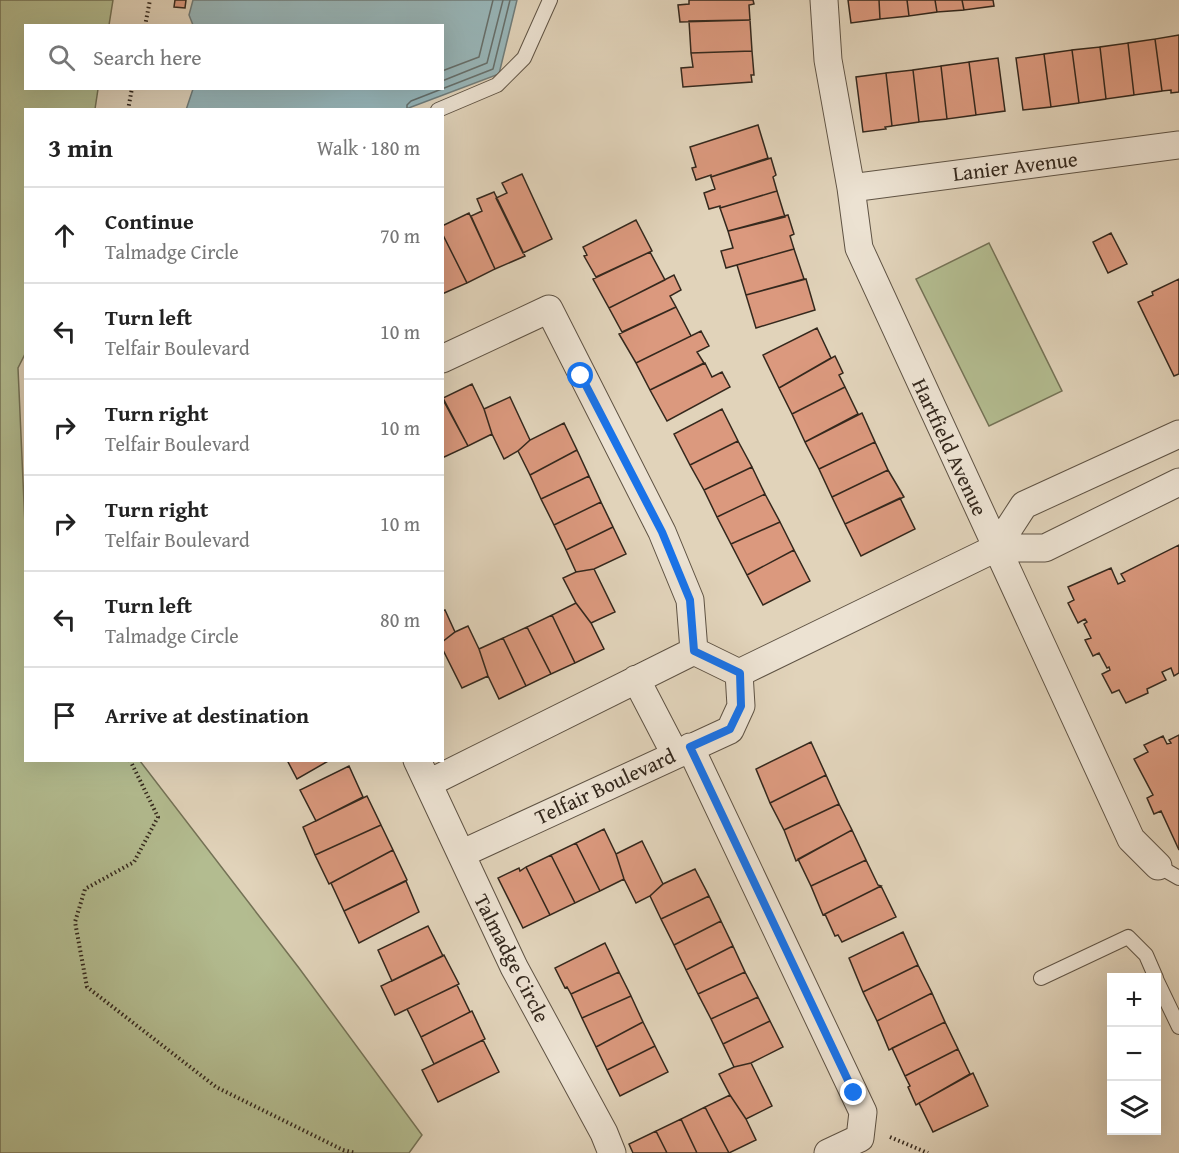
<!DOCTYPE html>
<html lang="en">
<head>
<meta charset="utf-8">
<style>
	body { margin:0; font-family:"Gentium Book Plus",serif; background:#f6f6f6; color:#222 }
	.controls { position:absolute; right:18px; bottom:18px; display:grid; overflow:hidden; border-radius:0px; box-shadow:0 6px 24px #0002 }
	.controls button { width:54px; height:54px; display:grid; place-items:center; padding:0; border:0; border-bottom:2px solid #e0e0e0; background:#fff; color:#222; font:30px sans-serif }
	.stop { position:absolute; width:18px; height:18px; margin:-14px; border:4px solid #1a73e8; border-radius:50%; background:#fff }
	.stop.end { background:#1a73e8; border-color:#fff; box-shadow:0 2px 6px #0008 }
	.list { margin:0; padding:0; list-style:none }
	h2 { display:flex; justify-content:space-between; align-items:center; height:78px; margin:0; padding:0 24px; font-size:26px }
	h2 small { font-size:20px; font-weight:400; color:#767676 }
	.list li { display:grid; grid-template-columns:39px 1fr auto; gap:18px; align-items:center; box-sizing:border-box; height:96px; padding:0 24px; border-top:2px solid #e0e0e0 }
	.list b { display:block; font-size:22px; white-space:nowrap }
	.list p { margin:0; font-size:20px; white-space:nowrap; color:#767676 }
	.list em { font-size:20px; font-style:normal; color:#767676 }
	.icon { flex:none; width:33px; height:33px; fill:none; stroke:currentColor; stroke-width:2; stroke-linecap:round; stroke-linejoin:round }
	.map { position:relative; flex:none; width:1179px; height:1153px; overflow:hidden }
	.search { position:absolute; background:#fff; box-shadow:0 6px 24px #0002; left:24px; top:24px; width:420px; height:66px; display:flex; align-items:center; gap:15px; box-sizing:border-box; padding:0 21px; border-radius:0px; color:#767676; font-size:22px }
	.panel { position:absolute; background:#fff; box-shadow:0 6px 24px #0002; left:24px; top:108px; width:420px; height:654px; border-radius:0px }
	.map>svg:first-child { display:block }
	.green { fill:#b3bc90; stroke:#747256; stroke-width:1.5 }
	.water { fill:#98b6b9; stroke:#707d7b; stroke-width:1.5 }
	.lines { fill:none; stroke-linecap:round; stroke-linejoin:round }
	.shore { stroke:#666f6b; stroke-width:1.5 }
	.building { fill:#db997e; stroke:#34281d; stroke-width:1.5 }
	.lane-casing { stroke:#5f5344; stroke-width:16 }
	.street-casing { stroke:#5f5344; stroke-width:29 }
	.path { stroke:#34281d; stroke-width:4; stroke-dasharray:1.5 3; stroke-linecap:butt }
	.lane { stroke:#ece2d2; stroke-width:14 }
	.street { stroke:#ece2d2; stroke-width:27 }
	.route { stroke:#1a73e8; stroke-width:8 }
	.labels { text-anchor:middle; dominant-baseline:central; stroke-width:4.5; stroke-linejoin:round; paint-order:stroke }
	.street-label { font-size:21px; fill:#34281d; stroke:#ece2d2 }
</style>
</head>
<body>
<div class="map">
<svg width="1179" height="1153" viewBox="0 0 1179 1153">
	<rect width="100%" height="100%" fill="#e1d3ba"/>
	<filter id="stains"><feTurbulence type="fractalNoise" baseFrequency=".00333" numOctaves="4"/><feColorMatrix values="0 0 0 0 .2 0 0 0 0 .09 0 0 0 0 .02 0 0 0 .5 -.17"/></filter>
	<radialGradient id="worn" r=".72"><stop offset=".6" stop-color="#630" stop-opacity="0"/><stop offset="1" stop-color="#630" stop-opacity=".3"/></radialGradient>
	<path class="green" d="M0,0h113l-4,25 -83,1v62l72,1 -3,20 -69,1v242l-8,16 8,180v212l114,1 159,207 123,167 -13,18h-409z
		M989,243l73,148 -73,35 -73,-147z"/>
	<path class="water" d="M193,0h324l-18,74 -93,35 -220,1 7,-21 249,-1v-62l-249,-1 -4,-10z"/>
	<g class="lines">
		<path class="shore" d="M442,71l37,-14 14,-57
			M442,81l45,-18 16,-63
			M407,110v-5l4,-4 82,-32 17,-69"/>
	</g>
	<path class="building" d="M175,0h11l-1,8 -11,-1z
		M689,0h64l1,4 -5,1 1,15 -70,2 -2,-17 11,-1z
		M848,0h31l1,19 -29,4z
		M879,0h28l2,16 -29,3z
		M907,0h28l2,12 -28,4z
		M935,0h27l2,10 -27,2z
		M962,0h31l1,6 -30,4z
		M750,20l2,31 -61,2 -2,-32z
		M1179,35v57l-8,1v-3l-9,1 -7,-52z
		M1155,39l7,52 -28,4 -6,-52z
		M1128,43l6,52 -28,4 -6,-52z
		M1100,47l6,52 -27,4 -7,-53z
		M1072,50l7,53 -28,4 -7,-53z
		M752,51l2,24h-3l1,7 -69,5 -2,-19 12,-1 -2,-14z
		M1044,54l7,53 -28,3 -7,-52z
		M998,58l7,53 -29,4 -7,-53z
		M969,62l7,53 -29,4 -6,-53z
		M941,66l6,53 -28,3 -6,-52z
		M913,70l6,52 -27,4 -6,-53z
		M886,73l6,53 -7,1 1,2 -23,3 -7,-55z
		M758,125l10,33 -57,19v-2l-15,5 -4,-12 4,-1 -6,-20z
		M771,158l5,17 -3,2 4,14 -57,17v-2l-11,3 -5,-16 11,-4 -4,-12z
		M522,174l30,65 -29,14 -27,-55 11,-5 -5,-10z
		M777,191l8,26 -57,14 -8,-23z
		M494,192l31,64 -30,13 -24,-53 11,-5 -5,-12z
		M469,213l26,56 -28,14 -25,-50v-7z
		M788,215l6,19 -4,2 4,13 -68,19 -5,-17 12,-3 -5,-17z
		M636,220l16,31 -56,26 -12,-21 3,-1 -4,-8z
		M442,233l25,50 -25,11z
		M1111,233l16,31 -19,9 -15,-31z
		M794,249l10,30 -58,16 -9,-30z
		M650,252l15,28 -56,28 -16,-29z
		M674,275l7,15 -11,6 6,11 -54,25 -13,-24z
		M806,279l9,31 -59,18 -10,-33z
		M1179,279v95l-5,2 -36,-74 15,-7 -1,-3z
		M676,307l15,29 -55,27 -17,-29z
		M817,328l14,30 -52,30 -16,-33z
		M701,331l8,15 -12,6 7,11 -54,27 -14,-27z
		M835,356l8,17 -4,2 6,12 -53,27 -13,-26z
		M705,363l7,14 10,-5 8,15 -63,34 -17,-31z
		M472,384l12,25 8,25 -24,12 -25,-48z
		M845,387l13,27 -53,28 -13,-28z
		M510,397l20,43 -12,11 -14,8 -12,-25 -8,-25z
		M442,398l26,48 -26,12z
		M722,409l16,32 -48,24 -16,-31z
		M862,413l13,29 -56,27 -14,-27z
		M564,423l13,27 -47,25 -12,-24 12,-11z
		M738,441l14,26 -48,23 -14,-25z
		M875,442l13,28 -56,27 -13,-28z
		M577,450l12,26 -48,23 -11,-24z
		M752,467l13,27 -48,23 -13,-27z
		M888,470l16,27 -59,27 -13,-27z
		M589,476l12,26 -47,23 -13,-26z
		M765,494l15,28 -49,22 -14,-27z
		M900,498l15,31 -54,27 -16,-32z
		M601,502l12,25 -47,23 -12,-25z
		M780,522l14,28 -47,25 -16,-31z
		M613,527l13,27 -32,15 -18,3 -10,-22z
		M1179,545v128l-5,3 -3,-8 -9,4 4,8 -19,9 1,4 -22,10 -7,-13 -7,3 -10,-19 8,-4 -1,-3 -2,1 -8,-15 -6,3 -8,-16 6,-2 -7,-14 3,-2 -2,-3 -7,4 -10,-20 6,-3 -6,-13 43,-19 7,16 7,-3 -4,-7z
		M794,550l16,31 -47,24 -16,-30z
		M594,569l21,43 -24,11 -15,-20 -13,-25 13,-6z
		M576,603l15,20 13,26 -29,14 -23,-48z
		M445,610l10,22 -13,10v-31z
		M552,615l23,48 -24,11 -24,-47z
		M468,626l11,23 9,27 -26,12 -20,-40v-6l13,-10z
		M527,627l24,47 -25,12 -23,-48z
		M503,638l23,48 -27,13 -11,-23 -9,-27z
		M1179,735v115l-18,-39 -7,3 -7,-16 6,-3 -19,-36 14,-7 -4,-7 19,-9 4,8 4,-1 -2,-3z
		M811,742l15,33 -56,28 -14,-34z
		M287,760h43l-33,19z
		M349,766l14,31 -47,24 -16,-31z
		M826,775l13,29 -55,26 -14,-27z
		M367,796l14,29 -66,30 -12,-28z
		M839,804l13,26 -56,31 -12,-31z
		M381,825l12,25 -64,34 -14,-29z
		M604,829l12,25 8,25 -24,12 -24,-48z
		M852,830l14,30 -55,26 -13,-27z
		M642,841l21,43 -13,12 -14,7 -12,-24 -8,-25z
		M576,843l24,48 -25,12 -24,-48z
		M393,850l14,30 -63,31 -13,-28z
		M551,855l24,48 -25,12 -24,-48z
		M866,860l12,25 3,1 -58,29 -12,-29z
		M526,867l24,48 -27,13 -25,-50 21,-10 1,3z
		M695,869l14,27 -48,23 -11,-23 13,-12z
		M406,881l13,31 -60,31 -15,-32z
		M881,886l15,31 -54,25 -4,-7 -3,1 -10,-22z
		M709,896l12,25 -47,24 -13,-26z
		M721,921l12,25 -47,24 -12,-25z
		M428,926l15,30 -51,25 -14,-31z
		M903,932l15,33 -55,27 -14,-34z
		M605,943l14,29 -48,22 -4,-7 -2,1 -10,-20z
		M733,946l12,26 -47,22 -12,-24z
		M444,955l15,29 -64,31 -14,-29z
		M918,965l14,28 -55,28 -14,-29z
		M619,972l12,24 -49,22 -11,-24z
		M745,972l13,25 -47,22 -13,-25z
		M457,985l13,27 -49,25 -14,-28z
		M932,993l13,29 -56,28 -12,-29z
		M631,996l12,26 -47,25 -14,-29z
		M758,997l12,24 -47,23 -12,-25z
		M472,1011l13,28 -51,25 -13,-27z
		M770,1021l13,26 -32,16 -17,4 -11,-23z
		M643,1022l12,24 -48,24 -11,-23z
		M945,1022l13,27 -53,27 -13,-28z
		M483,1040l16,32 -61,30 -16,-32z
		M655,1046l13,26 -48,24 -13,-26z
		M958,1049l12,25 -54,31 -8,-18 2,-1 -5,-10z
		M751,1063l21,43 -26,13 -16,-24 -11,-21 15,-7z
		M973,1073l15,33 -55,26 -14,-29z
		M730,1095l16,24 10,21 -27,13 -24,-46z
		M705,1107l5,10 19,36h-32l-16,-34z
		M681,1119l5,11 11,23h-30l-11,-22z
		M656,1131l11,22h-34l-4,-9z"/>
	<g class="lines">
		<defs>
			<path id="lane" d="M438,110l59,-25 27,-27 26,-58
				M1158,866l21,12
				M1041,978l87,-41 18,18 10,23
				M1156,979l23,48"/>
			<path id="street" d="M824,0l4,60 23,128 8,60 272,591 27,27
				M851,188l328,-43
				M442,359l107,-50 113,223 28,68 4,51
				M996,548l28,-43 155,-71
				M694,651l45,22
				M739,673l257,-125h49l134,-66
				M636,679l39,75
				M690,747l173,365 -3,26 -32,15
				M417,760l97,207 90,166 8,20
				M429,783l265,-132
				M461,854l269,-124 11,-24 -2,-33"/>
		</defs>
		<use href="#lane" class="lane-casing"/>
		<use href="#street" class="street-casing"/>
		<path class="path" d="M145,26l5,-26
			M128,110l4,-22
			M130,760l28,57 -24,45 -49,27 -10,33 12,65 129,100 127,63 13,3
			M890,1137l38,16"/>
		<use href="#lane" class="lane"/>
		<use href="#street" class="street"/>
	</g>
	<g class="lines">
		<path class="route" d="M581,376l81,156 28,68 4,51 46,22 1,33 -11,23 -40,18 164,346"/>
	</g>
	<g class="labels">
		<g class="street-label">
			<text transform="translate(1015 166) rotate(-7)">Lanier Avenue</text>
			<text transform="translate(950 447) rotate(65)">Hartfield Avenue</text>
			<text transform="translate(605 786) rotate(-25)">Telfair Boulevard</text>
			<text transform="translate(512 958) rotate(63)">Talmadge Circle</text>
		</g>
	</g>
	<rect width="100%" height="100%" filter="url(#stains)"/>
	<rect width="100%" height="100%" fill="url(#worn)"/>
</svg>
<div class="controls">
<button>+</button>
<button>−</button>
<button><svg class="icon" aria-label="layers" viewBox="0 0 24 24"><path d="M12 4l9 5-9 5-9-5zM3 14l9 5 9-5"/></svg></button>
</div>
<div class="stop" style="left:581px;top:376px"></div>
<div class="stop end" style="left:854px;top:1093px"></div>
<div class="search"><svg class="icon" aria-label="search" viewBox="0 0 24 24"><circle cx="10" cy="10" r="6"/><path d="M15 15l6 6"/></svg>Search here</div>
<section class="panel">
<h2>3 min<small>Walk · 180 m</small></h2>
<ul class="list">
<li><svg class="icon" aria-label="ahead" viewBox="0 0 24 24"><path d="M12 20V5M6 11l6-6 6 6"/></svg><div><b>Continue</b><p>Talmadge Circle</p></div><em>70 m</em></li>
<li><svg class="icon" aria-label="left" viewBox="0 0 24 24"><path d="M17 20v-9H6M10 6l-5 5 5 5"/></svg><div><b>Turn left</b><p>Telfair Boulevard</p></div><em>10 m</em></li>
<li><svg class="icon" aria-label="right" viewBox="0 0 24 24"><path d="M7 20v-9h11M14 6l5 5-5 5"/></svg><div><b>Turn right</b><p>Telfair Boulevard</p></div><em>10 m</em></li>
<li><svg class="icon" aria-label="right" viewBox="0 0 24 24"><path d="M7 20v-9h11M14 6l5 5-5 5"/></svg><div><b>Turn right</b><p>Telfair Boulevard</p></div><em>10 m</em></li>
<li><svg class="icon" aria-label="left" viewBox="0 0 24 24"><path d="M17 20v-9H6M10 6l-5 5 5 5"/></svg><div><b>Turn left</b><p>Talmadge Circle</p></div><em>80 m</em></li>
<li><svg class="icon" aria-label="arrive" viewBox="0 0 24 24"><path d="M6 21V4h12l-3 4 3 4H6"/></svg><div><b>Arrive at destination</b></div></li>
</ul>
</section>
</div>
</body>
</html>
